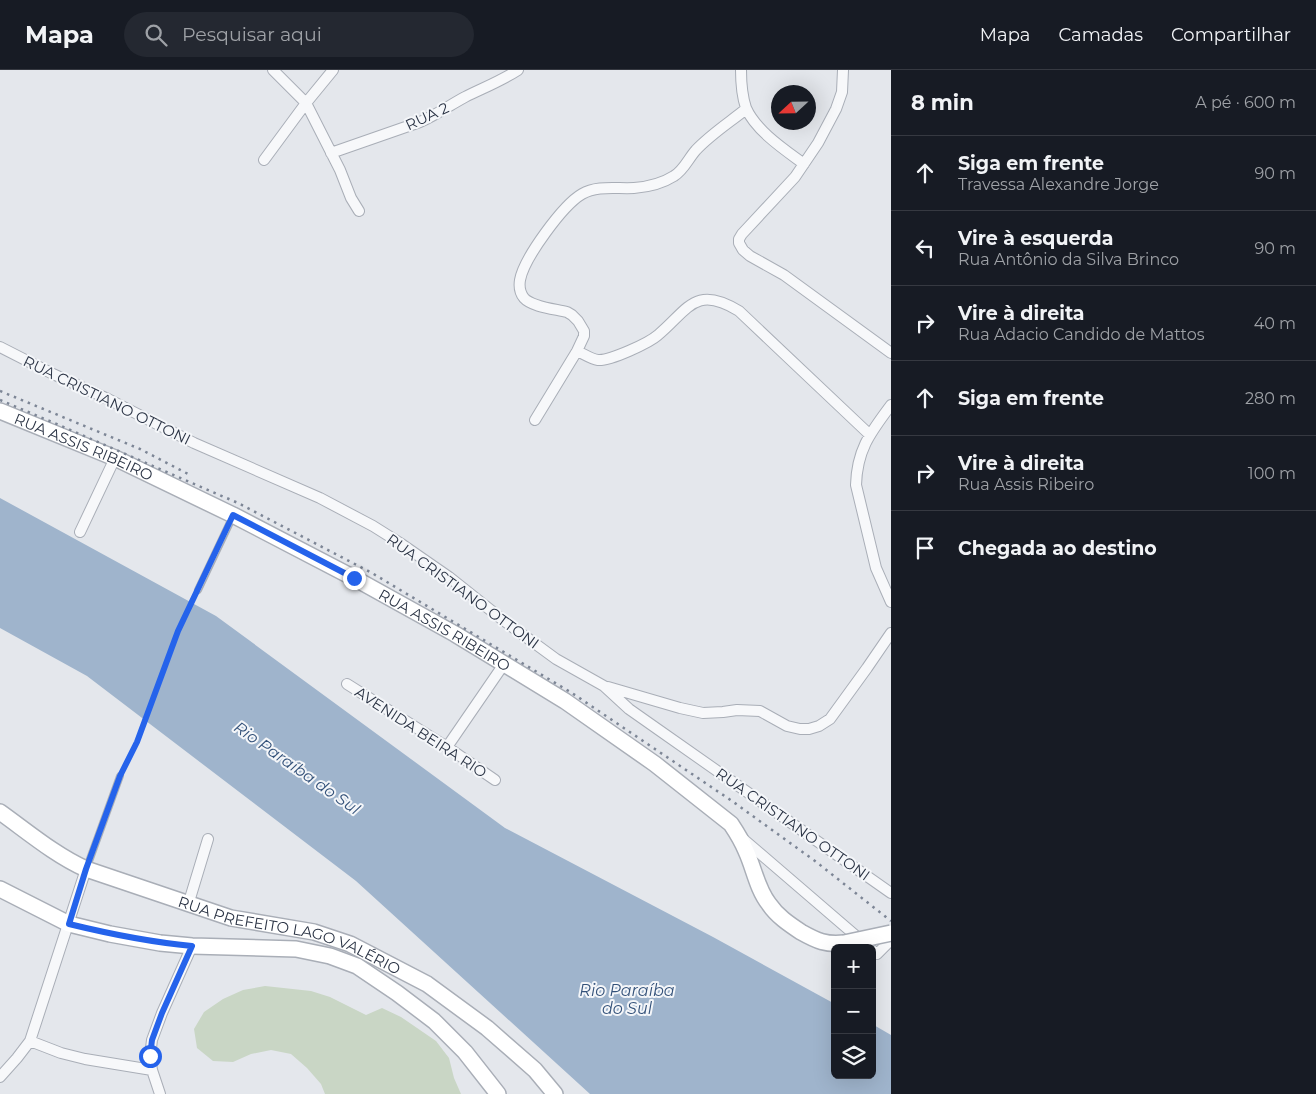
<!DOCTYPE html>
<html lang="pt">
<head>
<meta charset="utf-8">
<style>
	body { margin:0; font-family:Montserrat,sans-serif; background:#242831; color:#f1f3f6 }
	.controls { position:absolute; right:15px; bottom:15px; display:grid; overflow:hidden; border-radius:8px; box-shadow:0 5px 20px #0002 }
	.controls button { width:45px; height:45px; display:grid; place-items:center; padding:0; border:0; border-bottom:1px solid #363941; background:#171b24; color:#f1f3f6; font:25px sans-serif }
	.compass { position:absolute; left:771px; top:15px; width:45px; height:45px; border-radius:50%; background:#171b24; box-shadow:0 5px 20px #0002; rotate:248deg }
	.stop { position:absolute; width:15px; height:15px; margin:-11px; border:4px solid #2563eb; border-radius:50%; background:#fff }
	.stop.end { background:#2563eb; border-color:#fff; box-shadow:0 1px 5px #0008 }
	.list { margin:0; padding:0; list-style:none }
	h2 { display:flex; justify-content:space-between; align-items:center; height:65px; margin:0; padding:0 20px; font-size:21px }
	h2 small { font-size:16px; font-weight:400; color:#9ea1a6 }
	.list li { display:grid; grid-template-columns:32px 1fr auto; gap:15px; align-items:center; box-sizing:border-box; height:75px; padding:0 20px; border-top:1px solid #363941 }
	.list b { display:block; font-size:19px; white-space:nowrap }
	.list p { margin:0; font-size:16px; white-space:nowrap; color:#9ea1a6 }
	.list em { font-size:16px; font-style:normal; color:#9ea1a6 }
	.icon { flex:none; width:28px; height:28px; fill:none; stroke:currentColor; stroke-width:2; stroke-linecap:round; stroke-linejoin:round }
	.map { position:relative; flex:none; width:891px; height:1024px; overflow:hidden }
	header { display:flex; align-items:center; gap:30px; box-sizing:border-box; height:70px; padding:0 25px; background:#171b24; border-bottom:1px solid #363941 }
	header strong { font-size:24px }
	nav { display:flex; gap:28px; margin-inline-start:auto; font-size:18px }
	.search { width:350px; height:45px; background:#242831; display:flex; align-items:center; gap:12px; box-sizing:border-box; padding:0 18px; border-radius:28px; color:#9ea1a6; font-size:19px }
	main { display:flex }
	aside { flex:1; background:#171b24 }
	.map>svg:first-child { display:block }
	.green { fill:#c9d6c5 }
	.water { fill:#9fb4cc }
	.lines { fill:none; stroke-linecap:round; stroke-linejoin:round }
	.lane-casing { stroke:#a9aeb7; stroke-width:8 }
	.street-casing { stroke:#a9aeb7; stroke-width:12 }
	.secondary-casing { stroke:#a9aeb7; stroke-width:18 }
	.path { stroke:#c2c5cb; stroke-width:2; stroke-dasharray:4 4; stroke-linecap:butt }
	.lane { stroke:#f7f8fa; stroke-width:5 }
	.street { stroke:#f7f8fa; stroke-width:10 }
	.secondary { stroke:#fff; stroke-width:15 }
	.rail { stroke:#7d8696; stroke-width:2.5; stroke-dasharray:2.5 5; stroke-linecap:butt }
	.secondary-bridge-casing { stroke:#a9aeb7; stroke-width:18; stroke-linecap:butt }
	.secondary-bridge { stroke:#fff; stroke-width:15 }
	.route { stroke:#2563eb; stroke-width:6 }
	.labels { text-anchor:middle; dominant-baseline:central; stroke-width:4; stroke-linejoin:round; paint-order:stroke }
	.street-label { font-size:15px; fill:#2b3445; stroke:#f4f6f9 }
	.water-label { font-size:16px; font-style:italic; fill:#34527a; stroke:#f4f6f9 }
</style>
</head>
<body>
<header>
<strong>Mapa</strong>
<div class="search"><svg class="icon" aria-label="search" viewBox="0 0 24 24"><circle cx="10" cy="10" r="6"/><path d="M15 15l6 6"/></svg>Pesquisar aqui</div>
<nav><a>Mapa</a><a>Camadas</a><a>Compartilhar</a></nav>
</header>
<main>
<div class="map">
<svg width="891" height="1024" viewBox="0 0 891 1024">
	<rect width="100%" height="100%" fill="#e4e7ec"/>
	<path class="green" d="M265,916l46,5 19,6 36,18 16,-7 19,9 35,24 13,17 5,20 7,16h-136l-4,-10 -14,-16 -16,-14 -20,-4 -20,4 -18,8 -20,-1 -16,-13 -3,-19 10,-17 19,-13 20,-9z"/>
	<path class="water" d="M0,428l216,118 289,212 208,109 122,67v71h37v-51l19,11v59h-301l-234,-213 -269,-205 -87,-48z"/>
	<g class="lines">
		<defs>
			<path id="lane" d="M198,520l35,-74
				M87,797l33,-91"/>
			<path id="street" d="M273,0l33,33 34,67 11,28 8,13
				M741,0c0,13 1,26 5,38 10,23 39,42 58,56
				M843,0l-1,22 -6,17 -18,34 -23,34 -53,57 -3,5v4l4,7 7,6 34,19 107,78
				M331,83l89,-31c16,-7 30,-17 45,-25 18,-9 36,-16 53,-27
				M264,90l42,-57 27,-33
				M0,277l53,27 55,25 86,44 126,55 53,28 27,17 49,34 54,43 53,39 48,27 25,23 27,19 235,165
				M577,281c7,3 14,8 21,9 12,1 51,-17 60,-25 30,-25 37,-51 81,-24l130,123
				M891,335c-20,27 -34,44 -35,80l20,83 15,34
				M535,350l42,-69 7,-15v-5l-6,-10 -6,-6 -5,-3c-12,-3 -35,-5 -43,-14 -4,-5 -5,-12 -4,-18 4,-22 43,-75 62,-86 15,-9 35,-5 52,-6 13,-1 29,-5 40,-12 10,-6 14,-17 22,-26 15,-16 34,-28 50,-41
				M80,462l35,-74
				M347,614l100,63 48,33
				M608,617l72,21 23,5 20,-1 14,-2 23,1 27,15 13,3h9l10,-3 11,-7 37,-51 24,-35
				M447,677l57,-83
				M742,768l128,110
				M188,835l20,-66
				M872,880l5,4 13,-13
				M30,971l31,12 24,6 67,11
				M0,1007l17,-19 13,-17 56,-172
				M160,1024l-8,-24 -2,-14 2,-16 10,-27 30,-67"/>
			<g id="secondary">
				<path id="s1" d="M0,341l115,47 118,57 121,63 101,56 110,67 90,63 76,60c6,9 11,17 15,27 8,17 11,38 23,53 8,12 20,20 32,28 16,9 25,13 43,11"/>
				<path id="s2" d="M0,742c28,20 55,43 86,57l145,49 83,14 36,12 77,40 60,44 48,42 20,24"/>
				<path d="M0,819l69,35 41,10 50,9 32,3 104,3 34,7 27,10 40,27 37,28 31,31 33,42"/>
			</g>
		</defs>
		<use href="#lane" class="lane-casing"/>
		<use href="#street" class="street-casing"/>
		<use href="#secondary" class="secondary-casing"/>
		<path class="path" d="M123,700l14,-28 41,-111 17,-34"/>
		<use href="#lane" class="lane"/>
		<use href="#street" class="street"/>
		<use href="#secondary" class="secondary"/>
		<path class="rail" d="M0,321l140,58 50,26
			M0,330l66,28 172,75 134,70 200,120 160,108 83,60 76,60"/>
		<defs>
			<path id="secondary-bridge" d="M844,873l47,-10"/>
		</defs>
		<use href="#secondary-bridge" class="secondary-bridge-casing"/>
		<use href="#secondary-bridge" class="secondary-bridge"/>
	</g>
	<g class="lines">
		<path class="route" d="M150,986l2,-16 10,-27 30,-67c-42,-4 -82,-12 -123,-22l17,-55 34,-93 17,-34 41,-111 55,-116 121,63"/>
	</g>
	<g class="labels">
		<g class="street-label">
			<text transform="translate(427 46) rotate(-25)">RUA 2</text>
			<text transform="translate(107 330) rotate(26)">RUA CRISTIANO OTTONI</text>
			<text stroke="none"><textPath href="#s1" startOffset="91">RUA ASSIS RIBEIRO</textPath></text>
			<text transform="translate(463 521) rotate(36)">RUA CRISTIANO OTTONI</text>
			<text stroke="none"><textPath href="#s1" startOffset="496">RUA ASSIS RIBEIRO</textPath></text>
			<text transform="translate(421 662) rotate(33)">AVENIDA BEIRA RIO</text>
			<text transform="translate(793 754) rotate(35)">RUA CRISTIANO OTTONI</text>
			<text stroke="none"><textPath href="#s2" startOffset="318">RUA PREFEITO LAGO VALÉRIO</textPath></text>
		</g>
		<g class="water-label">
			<text transform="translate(297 698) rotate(35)">Rio Paraíba do Sul</text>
			<text x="627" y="920">Rio Paraíba<tspan x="627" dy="18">do Sul</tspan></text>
		</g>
	</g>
</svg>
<div class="controls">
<button>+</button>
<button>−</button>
<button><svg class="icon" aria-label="layers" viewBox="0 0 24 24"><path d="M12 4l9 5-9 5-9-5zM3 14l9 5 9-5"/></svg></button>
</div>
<svg class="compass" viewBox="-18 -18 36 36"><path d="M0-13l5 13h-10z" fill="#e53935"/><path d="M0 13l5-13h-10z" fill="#9ea1a6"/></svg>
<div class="stop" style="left:150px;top:986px"></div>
<div class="stop end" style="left:354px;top:508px"></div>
</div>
<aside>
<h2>8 min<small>A pé · 600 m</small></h2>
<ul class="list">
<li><svg class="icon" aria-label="ahead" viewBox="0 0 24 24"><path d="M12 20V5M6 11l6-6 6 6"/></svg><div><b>Siga em frente</b><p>Travessa Alexandre Jorge</p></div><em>90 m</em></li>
<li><svg class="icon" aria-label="left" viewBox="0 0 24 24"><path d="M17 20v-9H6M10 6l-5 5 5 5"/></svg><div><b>Vire à esquerda</b><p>Rua Antônio da Silva Brinco</p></div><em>90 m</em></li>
<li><svg class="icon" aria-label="right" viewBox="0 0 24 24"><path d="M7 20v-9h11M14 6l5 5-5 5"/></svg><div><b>Vire à direita</b><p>Rua Adacio Candido de Mattos</p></div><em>40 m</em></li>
<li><svg class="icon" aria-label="ahead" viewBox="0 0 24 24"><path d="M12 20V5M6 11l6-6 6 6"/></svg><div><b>Siga em frente</b></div><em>280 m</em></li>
<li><svg class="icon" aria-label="right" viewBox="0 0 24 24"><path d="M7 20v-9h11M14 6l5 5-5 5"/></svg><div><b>Vire à direita</b><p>Rua Assis Ribeiro</p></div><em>100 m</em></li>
<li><svg class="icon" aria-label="arrive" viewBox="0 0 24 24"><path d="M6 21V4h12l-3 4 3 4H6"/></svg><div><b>Chegada ao destino</b></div></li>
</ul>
</aside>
</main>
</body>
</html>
